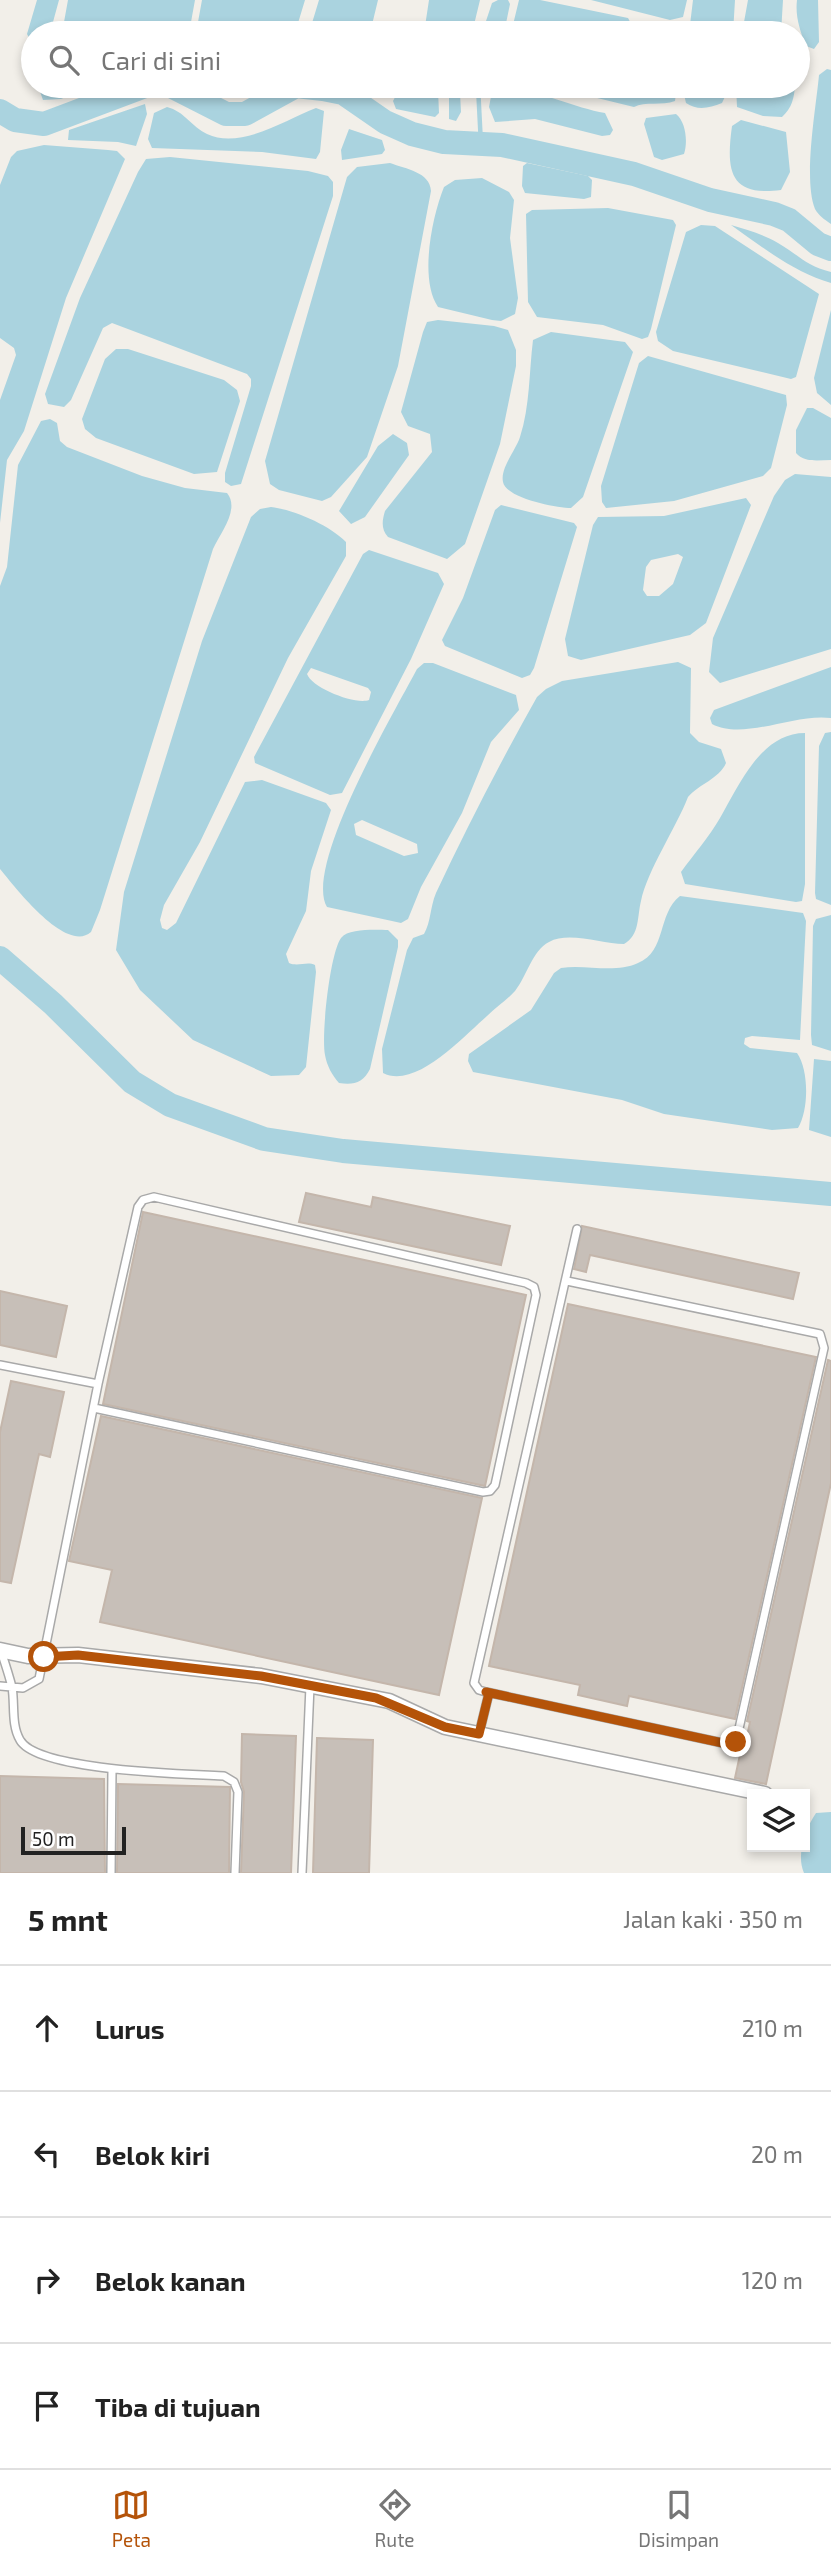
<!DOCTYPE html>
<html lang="id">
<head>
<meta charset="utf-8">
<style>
	body { margin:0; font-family:"Exo 2",sans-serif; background:#f6f6f6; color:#222 }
	.controls { position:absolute; right:21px; bottom:21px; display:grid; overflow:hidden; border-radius:0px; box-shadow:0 4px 10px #0003 }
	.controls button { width:63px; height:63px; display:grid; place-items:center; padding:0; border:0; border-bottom:2px solid #e0e0e0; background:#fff; color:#222; font:35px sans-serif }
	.scale { position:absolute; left:21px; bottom:18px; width:105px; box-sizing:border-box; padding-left:7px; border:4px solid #222; border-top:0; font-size:19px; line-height:24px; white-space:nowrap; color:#222; -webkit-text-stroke:5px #fff; paint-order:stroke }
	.stop { position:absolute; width:21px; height:21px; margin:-16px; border:5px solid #b45309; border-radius:50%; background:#fff }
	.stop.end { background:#b45309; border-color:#fff; box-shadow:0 2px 7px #0008 }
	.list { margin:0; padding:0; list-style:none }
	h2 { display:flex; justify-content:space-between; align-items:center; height:91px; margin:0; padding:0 28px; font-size:30px }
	h2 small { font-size:23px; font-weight:400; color:#767676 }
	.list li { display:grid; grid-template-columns:46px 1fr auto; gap:21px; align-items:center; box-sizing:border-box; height:126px; padding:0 28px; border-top:2px solid #e0e0e0 }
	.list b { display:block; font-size:26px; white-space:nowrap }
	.list em { font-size:23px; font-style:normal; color:#767676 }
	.icon { flex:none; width:38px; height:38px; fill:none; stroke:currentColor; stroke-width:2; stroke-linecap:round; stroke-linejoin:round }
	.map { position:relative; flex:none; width:831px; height:1873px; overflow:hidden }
	.search { position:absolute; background:#fff; box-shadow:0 4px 10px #0003; left:21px; right:21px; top:21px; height:77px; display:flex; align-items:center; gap:18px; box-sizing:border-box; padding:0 24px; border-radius:38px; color:#767676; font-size:26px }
	.sheet { height:595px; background:#fff }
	nav { display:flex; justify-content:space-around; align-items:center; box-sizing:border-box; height:98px; border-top:2px solid #e0e0e0; background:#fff; font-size:19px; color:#767676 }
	nav a { display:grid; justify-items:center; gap:4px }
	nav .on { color:#b45309 }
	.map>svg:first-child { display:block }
	.water { fill:#aad3df; fill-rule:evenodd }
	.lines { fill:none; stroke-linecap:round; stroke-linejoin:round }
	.stream { stroke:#aad3df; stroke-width:4.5 }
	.river { stroke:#aad3df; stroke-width:24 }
	.building { fill:#c7bfb8; stroke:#c4b6ab; stroke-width:2 }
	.lane-casing { stroke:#a9a9a9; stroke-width:10 }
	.street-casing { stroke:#a9a9a9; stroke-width:17 }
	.lane { stroke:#fff; stroke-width:7 }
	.street { stroke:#fff; stroke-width:14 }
	.route { stroke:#b45309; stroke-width:9 }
</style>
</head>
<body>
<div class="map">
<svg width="831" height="1873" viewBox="0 0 831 1873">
	<rect width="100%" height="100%" fill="#f2efe9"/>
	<path class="water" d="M37,0h22l-9,33h-17v12l-6,-11z
		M68,0h127l-6,33h-127z
		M202,0h103l-10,33h-99z
		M319,0h59l-8,33h-61z
		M429,0h51l-8,33h-48z
		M498,0h10l2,4 -6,29h-22l10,-30z
		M519,0h21l88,18 8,15h-125z
		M591,0h96l-4,17 -13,3z
		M693,0h42l-2,33h-44z
		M748,0h35l-2,33h-39z
		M797,0h21l1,42 -5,7 -8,-3c-6,-15 -11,-30 -9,-46z
		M827,69l4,1v154c-7,-5 -12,-8 -16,-15 -12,-30 1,-101 4,-134z
		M38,86h52l-29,13 -18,1z
		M401,86l37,4 1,23 -4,4 -39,-8 -3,-8z
		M493,86c31,-2 78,21 112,27l8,17 -3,5 -8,1 -67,-17 -40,3 -6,-15z
		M548,86h91l1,10 3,-1 1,-9h33l-2,15c-13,5 -30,0 -41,6z
		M682,86h48l-8,17c-13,5 -24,8 -36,0z
		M736,86h59c-1,12 -3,22 -13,31l-19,-1 -26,-9z
		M449,93h11l1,19 -5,9 -7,-2z
		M145,104l2,10 -11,32 -18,-4 -50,-2 1,-10z
		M167,107c17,4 25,20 40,27 33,16 78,-14 109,-26l8,3 -4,41 -4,7 -54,-7 -110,-4 -4,-9 6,-26z
		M676,114c10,8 12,28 8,40l-22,6 -8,-3 -10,-33 2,-6z
		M741,120l45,12 4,40 -9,18c-52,7 -55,-20 -49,-64z
		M349,129l33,11 3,10 -3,4 -40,6 -1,-10z
		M44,145l64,5 9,1 8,8 -59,139 -42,133 -17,29 -7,63v-123l16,-45 -2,-7 -14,-10v-153l11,-28 6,-6z
		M170,157l138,14 20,5 5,6v14l-92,288 -10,2 -6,-4v-9l26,-87v-7l-4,-5 -135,-51 -9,5 -32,72 -7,7 -16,-3 -3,-10 35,-96 58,-126 8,-13z
		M390,163c16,6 40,9 41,28l-33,175 -31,91 -36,40 -9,4 -43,-11 -9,-6 -5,-23 82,-284 10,-10z
		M527,163l61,13 4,4 -1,17 -7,2 -59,-6 -3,-7 1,-20z
		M482,178l27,14 5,8 -4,38 8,60 -3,16 -14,7 -9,-1 -54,-13c-19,-28 -6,-90 6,-120l11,-7z
		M608,208l65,12 3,5 -25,104 -3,8 -6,2 -39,-14 -66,-8 -9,-15 -2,-88 6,-4z
		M701,225l14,1 104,68 -23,83 -5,2 -118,-28 -15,-10 -2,-9 30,-100z
		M731,225c16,5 32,9 47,18 21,12 28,23 53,29v11c-36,-10 -69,-36 -100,-58z
		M831,310v95l-14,-12 -3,-15z
		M438,320l56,6 14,4 8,20v16l-16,78 -35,100 -18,15 -59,-22c-7,-8 -6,-16 -3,-26l47,-59 -2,-18 -22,-8 -7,-14 22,-80 4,-10z
		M551,332l74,10 8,10 -50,145 -12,11c-15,0 -65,-10 -68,-26 -3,-14 13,-32 17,-45 10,-31 9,-65 13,-97z
		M116,349h12l96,31 13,10 3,11 -23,71 -23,2 -98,-36 -11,-9 -3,-10 23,-60z
		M648,356l138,39 1,10 -16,63 -8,8 -89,25 -68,7 -4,-6 -1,-16 38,-123z
		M807,408h6l18,10v42c-12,0 -27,3 -35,-7v-23z
		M50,419l7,4 3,18 7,6 75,29 43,12 42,5c13,16 -6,39 -14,56l-113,361 -9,22c-25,22 -76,-45 -91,-63v-283l7,-19 11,-102 23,-44z
		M393,434l14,9 2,12 -44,62 -14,7 -12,-13 39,-65z
		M795,474l36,3v172l-111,34 -11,-11 4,-34 61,-142 11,-16z
		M746,498l5,7 -45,118 -16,12 -109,25 -13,-4 -3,-17 28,-114 5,-8 66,-1zM678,554l5,3 -10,27 -14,12h-12l-4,-6 3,-23 5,-7z
		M501,505l73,18 3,4 -43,141 -4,7 -8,3 -77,-32 -3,-6 21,-42 32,-88z
		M271,507c24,3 58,18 75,35v14l-58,102 -88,184 -36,63 -4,15 2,8 5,2 9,-7 69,-141 17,-2 64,23 5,7 -20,61 -5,40 -20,43 3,9c9,4 18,-2 26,2l1,7 -10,95 -7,8 -28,1 -78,-36 -53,-50 -24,-40 8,-58 78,-251 49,-124 9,-8z
		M369,550l69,23 6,11 -33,75 -69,134 -12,2 -75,-32 -1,-6 109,-203zM311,668l57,20 3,4 -2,8c-14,5 -57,-12 -62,-26z
		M678,662l13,6 -1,65 9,9 22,7 5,14c-7,16 -27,21 -38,34 -12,31 -41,74 -47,104 -4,16 -1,34 -17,43 -22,0 -55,-13 -75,-2 -17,9 -22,34 -34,49 -8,9 -19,16 -28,25 -22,19 -71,74 -104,57l-1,-24 25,-99 6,-12 11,-4c7,-12 6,-27 12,-41 31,-66 65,-132 101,-196l9,-8 16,-8z
		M424,663h9l83,32 3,15 -28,32 -29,71 -41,74 -13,32 -7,4 -9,-2 -65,-14c-24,-40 68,-196 90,-238zM362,820l55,24 1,9 -14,3 -48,-21 -2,-11z
		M831,667v51c-37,-5 -87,23 -119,6l-2,-6 4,-8z
		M831,732v173l-15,-6 -1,-6 4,-147 6,-13z
		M805,733v151l-3,17 -6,1 -111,-18 -4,-12c13,-18 28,-35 39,-54 19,-33 41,-85 85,-85z
		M680,896l123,17 3,8 -6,119 -48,-4 -7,2 -1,6 6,4 47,5c12,17 12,57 1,75l-26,2 -108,-16 -42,-14 -149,-28 -5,-11 1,-7 62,-44 23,-37 7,-5c25,-4 53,6 77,-5 29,-12 19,-49 42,-67z
		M831,915v136l-19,-6 -1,-10 2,-109 3,-7z
		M388,930l10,10v7l-28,122c-7,14 -16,16 -31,14 -7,-8 -12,-17 -14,-28 -4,-20 5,-102 16,-117 8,-10 35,-8 47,-8z
		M814,1059l17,2v76l-22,-7z
		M831,1812v61h-27c-8,-18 1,-44 12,-60z"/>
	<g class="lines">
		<path class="stream" d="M478,86l3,59"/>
		<path class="river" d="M171,86l55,28h19l51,-28 27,3 20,4 42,29 27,12 32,8 58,3 132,29 76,26 64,14 15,6 29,24 13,5
			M0,111l15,9 29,4 101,-38
			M0,958l53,46 79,78 38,23 94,34 79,12 488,43"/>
	</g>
	<path class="building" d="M306,1193l65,14 2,-10 137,29 -9,39 -202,-43z
		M143,1212l383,83 -41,191 -382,-82z
		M582,1226l217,47 -6,26 -203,-44 -4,17 -12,-3z
		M0,1291l67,15 -11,51 -56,-12z
		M568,1304l248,53 -81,362 -106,-23 -2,10 -49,-11 2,-10 -91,-19z
		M828,1360l3,1v122l-65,301 -31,-6 6,-28 3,1 6,-29 -3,-1z
		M11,1381l53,11 -14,65 -11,-3 -28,129 -11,-2v-149z
		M101,1416l381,82 -43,197 -339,-73 12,-52 -43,-9z
		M242,1734l54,2 -5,137h-50l3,-81 -3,-10z
		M317,1738l56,2 -4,133h-56z
		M0,1776l104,3 1,94h-105z
		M118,1784l112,3 -1,86h-112z"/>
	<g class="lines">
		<defs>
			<path id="lane" d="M0,1365l98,19
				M1,1651c4,12 8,24 11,36 3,17 -1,38 8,53 17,31 167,34 204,36l10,6 4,10 -3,81
				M0,1686l23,2 16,-9 59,-295 40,-177 5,-7 11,-3 372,86 8,4 2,8 -41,190 -5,6 -7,1 -389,-84
				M486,1692l246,53 4,-3 88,-394 -4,-14 -253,-53
				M479,1734l10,-41 -10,-3 -5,-7 103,-454
				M111,1873l1,-103
				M302,1873l8,-187"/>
			<path id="street" d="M0,1650l28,6 50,-1 183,21 128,25 56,26 320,67"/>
		</defs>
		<use href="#lane" class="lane-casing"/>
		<use href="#street" class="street-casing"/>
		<use href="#lane" class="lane"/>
		<use href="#street" class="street"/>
	</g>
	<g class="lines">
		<path class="route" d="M44,1657l34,-2 183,21 115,22 69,29 34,7 10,-41 -3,-1 246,53 4,-3"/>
	</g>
</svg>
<div class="controls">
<button><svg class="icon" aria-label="layers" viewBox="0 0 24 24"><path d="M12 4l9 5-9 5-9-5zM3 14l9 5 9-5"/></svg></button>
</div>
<div class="scale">50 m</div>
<div class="stop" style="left:44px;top:1657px"></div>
<div class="stop end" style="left:736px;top:1742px"></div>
<div class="search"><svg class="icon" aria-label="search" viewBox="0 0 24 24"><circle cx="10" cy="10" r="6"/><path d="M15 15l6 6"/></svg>Cari di sini</div>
</div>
<section class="sheet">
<h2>5 mnt<small>Jalan kaki · 350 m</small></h2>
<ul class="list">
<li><svg class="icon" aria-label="ahead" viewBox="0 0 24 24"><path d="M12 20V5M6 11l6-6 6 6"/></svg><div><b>Lurus</b></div><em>210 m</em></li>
<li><svg class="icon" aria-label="left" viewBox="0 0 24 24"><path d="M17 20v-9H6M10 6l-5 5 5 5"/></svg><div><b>Belok kiri</b></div><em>20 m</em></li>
<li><svg class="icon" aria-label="right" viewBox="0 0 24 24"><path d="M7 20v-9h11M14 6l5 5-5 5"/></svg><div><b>Belok kanan</b></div><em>120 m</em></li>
<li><svg class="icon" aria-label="arrive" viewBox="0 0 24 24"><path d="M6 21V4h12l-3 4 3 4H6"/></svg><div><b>Tiba di tujuan</b></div></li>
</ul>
</section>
<nav>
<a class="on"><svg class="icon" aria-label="map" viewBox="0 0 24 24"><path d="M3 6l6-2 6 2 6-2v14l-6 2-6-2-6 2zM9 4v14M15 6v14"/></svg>Peta</a>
<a><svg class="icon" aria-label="directions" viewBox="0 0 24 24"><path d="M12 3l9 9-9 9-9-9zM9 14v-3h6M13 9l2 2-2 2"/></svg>Rute</a>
<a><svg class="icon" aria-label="saved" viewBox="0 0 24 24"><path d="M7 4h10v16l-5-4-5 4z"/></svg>Disimpan</a>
</nav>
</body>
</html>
